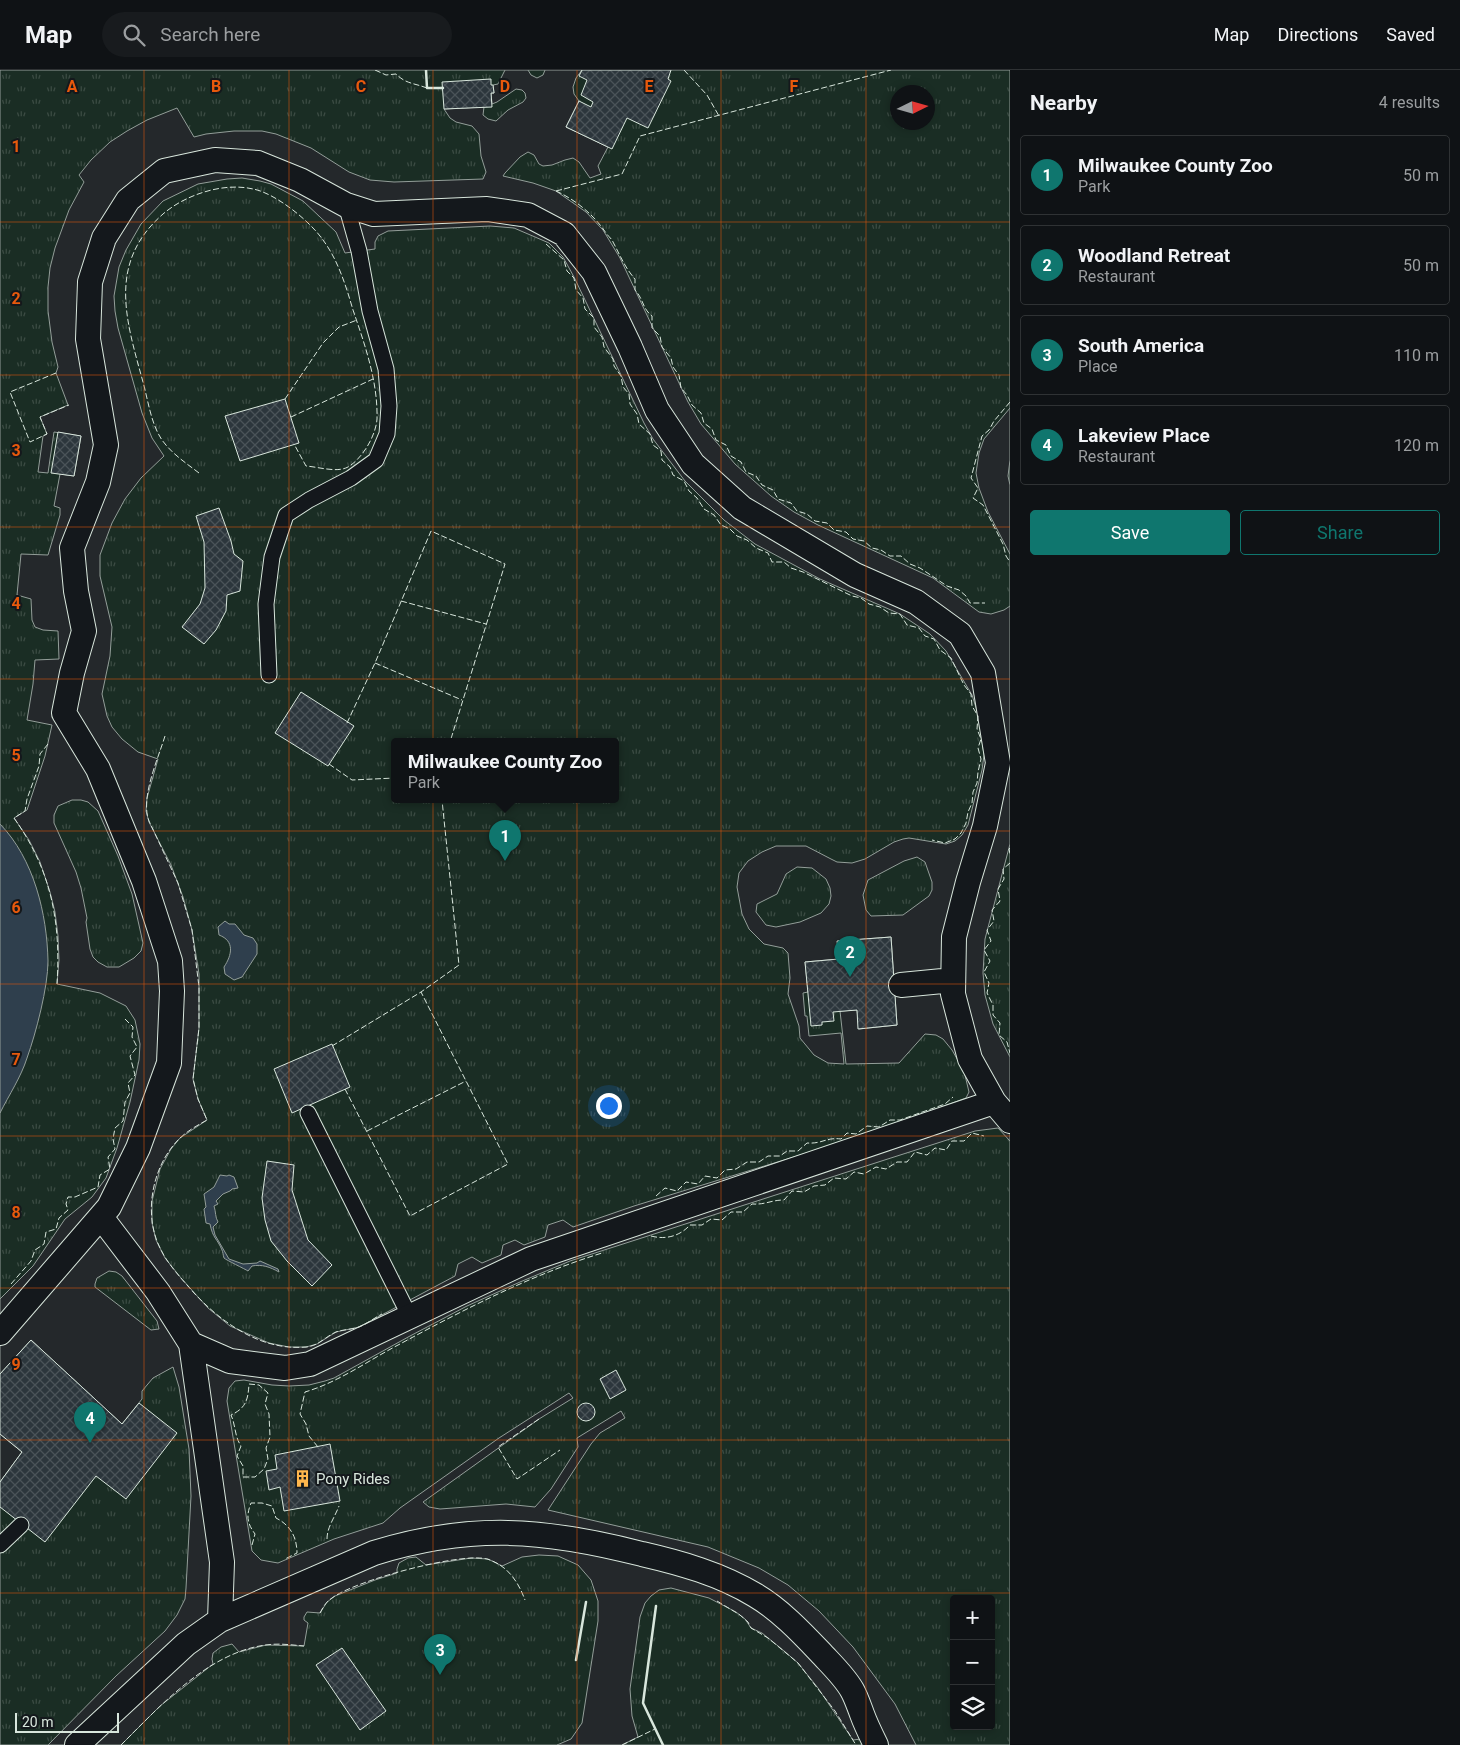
<!DOCTYPE html>
<html lang="en">
<head>
<meta charset="utf-8">
<style>
	body { margin:0; font-family:Roboto,sans-serif; background:#181b1e; color:#f1f3f6 }
	.controls { position:absolute; right:15px; bottom:15px; display:grid; overflow:hidden; border-radius:5px; box-shadow:0 2px 8px #0003 }
	.controls button { width:45px; height:45px; display:grid; place-items:center; padding:0; border:0; border-bottom:1px solid #2f3234; background:#0f1215; color:#f1f3f6; font:25px sans-serif }
	.compass { position:absolute; left:890px; top:15px; width:45px; height:45px; border-radius:50%; background:#0f1215; box-shadow:0 2px 8px #0003; rotate:85deg }
	.scale { position:absolute; left:15px; bottom:12px; width:104px; box-sizing:border-box; padding-left:5px; border:2px solid #d8e6dc; border-top:0; font-size:14px; line-height:18px; white-space:nowrap; color:#d8e6dc; -webkit-text-stroke:4px #14181c; paint-order:stroke }
	.you { position:absolute; left:608px; top:1035px; width:18px; height:18px; margin:-12px; border:4px solid #fff; border-radius:50%; background:#1a73e8; box-shadow:0 0 0 8px #1a73e833 }
	.badge { display:grid; place-items:center; width:32px; height:32px; border-radius:50%; background:#0f766e; color:#fff; font-size:16px; font-weight:700 }
	.pin { position:absolute; translate:-50% -41px; filter:drop-shadow(0 1px 2px #0008) }
	.pin::after { content:''; position:absolute; top:26px; width:18px; height:15px; background:inherit; clip-path:polygon(0 0,100% 0,50% 100%) }
	.popup { position:absolute; left:391px; top:668px; width:228px; height:65px; box-sizing:border-box; display:grid; place-content:center; border-radius:5px; background:#0f1215; filter:drop-shadow(0 1px 4px #0005); font-size:16px; white-space:nowrap; color:#9b9ea0 }
	.popup b { font-size:19px; color:#f1f3f6 }
	.popup::after { content:''; position:absolute; left:50%; top:100%; margin-left:-10px; border:10px solid transparent; border-top-color:#0f1215 }
	.list { margin:0; padding:0; list-style:none }
	h2 { display:flex; justify-content:space-between; align-items:center; height:65px; margin:0; padding:0 20px; font-size:21px }
	h2 small { font-size:16px; font-weight:400; color:#9b9ea0 }
	.list li { display:grid; grid-template-columns:32px 1fr auto; gap:15px; align-items:center; box-sizing:border-box; height:80px; margin:0 10px 10px; padding:0 10px; border:1px solid #2f3234; border-radius:5px }
	.list b { display:block; font-size:19px; white-space:nowrap }
	.list p { margin:0; font-size:16px; white-space:nowrap; color:#9b9ea0 }
	.list em { font-size:16px; font-style:normal; color:#9b9ea0 }
	.actions { display:flex; gap:10px; padding:15px 20px }
	.actions a { flex:1; padding:11px 0; border:1px solid #0f766e; border-radius:5px; text-align:center; font-size:18px; color:#0f766e }
	.actions .main { background:#0f766e; color:#fff }
	.icon { flex:none; width:28px; height:28px; fill:none; stroke:currentColor; stroke-width:2; stroke-linecap:round; stroke-linejoin:round }
	.map { position:relative; flex:none; width:1010px; height:1675px; overflow:hidden }
	header { display:flex; align-items:center; gap:30px; box-sizing:border-box; height:70px; padding:0 25px; background:#0f1215; border-bottom:1px solid #2f3234 }
	header strong { font-size:24px }
	nav { display:flex; gap:28px; margin-inline-start:auto; font-size:18px }
	.search { width:350px; height:45px; background:#181b1e; display:flex; align-items:center; gap:12px; box-sizing:border-box; padding:0 18px; border-radius:28px; color:#9b9ea0; font-size:19px }
	main { display:flex }
	aside { flex:1; background:#0f1215 }
	.map>svg:first-child { display:block }
	.park { fill:url(#park-tufts); stroke:#939e99; fill-rule:evenodd }
	.parking { fill:#24282b; stroke:#939e99; fill-rule:evenodd }
	.water { fill:#2f3f4d; stroke:#939e99 }
	.building { fill:url(#building-cross-hatch); stroke:#d8e6dc }
	.lines { fill:none; stroke-linecap:round; stroke-linejoin:round }
	.service-casing { stroke:#d8e6dc; stroke-width:17 }
	.pedestrian-casing { stroke:#d8e6dc; stroke-width:26 }
	.service { stroke:#14181c; stroke-width:15 }
	.pedestrian { stroke:#14181c; stroke-width:24 }
	.fence { stroke:#d8e6dc; stroke-width:1; stroke-dasharray:6 2.5; stroke-linecap:butt }
	.wall { stroke:#d8e6dc; stroke-width:2.5 }
	.grid { fill:none; stroke:#e8590c; stroke-width:1; stroke-opacity:0.55 }
	.labels { text-anchor:middle; dominant-baseline:central; stroke-width:4; stroke-linejoin:round; paint-order:stroke }
	.poi-label { font-size:15px; fill:#d8e6dc; stroke:#14181c; text-anchor:start }
	.grid-label { font-size:16px; text-anchor:middle; font-weight:bold; fill:#e8590c; stroke:#14181c; stroke-width:4; stroke-linejoin:round; paint-order:stroke }
</style>
</head>
<body>
<header>
<strong>Map</strong>
<div class="search"><svg class="icon" aria-label="search" viewBox="0 0 24 24"><circle cx="10" cy="10" r="6"/><path d="M15 15l6 6"/></svg>Search here</div>
<nav><a>Map</a><a>Directions</a><a>Saved</a></nav>
</header>
<main>
<div class="map">
<svg width="1010" height="1675" viewBox="0 0 1010 1675">
	<defs>
		<pattern id="park-tufts" width="24" height="20" patternUnits="userSpaceOnUse" patternTransform="scale(1.25)"><rect width="24" height="20" fill="#1a2d24"/><path d="M3 7l-1-3M5 7V3M7 7l1-3M15 17l-1-3M17 17v-4M19 17l1-3" fill="none" stroke="#3b4b43"/></pattern>
		<pattern id="building-cross-hatch" width="8" height="8" patternUnits="userSpaceOnUse" patternTransform="scale(1.25)"><rect width="8" height="8" fill="#2c363c"/><path d="M0 0l8 8M0 8l8-8" fill="none" stroke="#4a5358"/></pattern>
	</defs>
	<rect width="100%" height="100%" fill="#14181c"/>
	<path class="park" d="M0,0h1010v1675h-1010zM898,22h30v30h-30zM395,672h220v58h-220zM954,1529h37v127h-37z"/>
	<path class="parking" d="M505,0h23l3,5 6,3 6,-3 2,-5h37l-6,8 -3,9 1,7 5,7 -13,26 42,20 -10,19 3,8 -11,4 -11,-16 -6,-4 -8,2 -13,5 -9,1 -4,-2 -5,-9 -6,-3 -8,5 -15,16 -2,3 30,7 23,8 30,21 17,18 17,28 68,144 13,22 34,40 36,32 23,16 24,13 115,53 46,34 12,2 13,-4 6,-4v238l-25,95 -2,34 2,22 8,29 17,33v84l-12,-13 -23,3 -405,130 -50,21 -53,24 -57,30 -76,42 -9,3 -16,4 -20,1 -17,-1 -28,-5 -9,1 -6,7 -2,13 25,150 9,9 17,3 56,-24 49,-16 17,-15 99,-70 70,-45 4,5 -34,21 -116,83 6,5 11,2 66,-5 29,3 16,-18 27,-42 -1,-9 44,-27 4,7 -25,15 -9,11 -43,66 160,37 51,21 29,17 31,26 34,36 42,57 21,41h-46l-9,-6 -8,1 -35,-52 -20,-25 -15,-13 -21,-17 -11,-5 -6,-9 -9,-7 -27,-14 -38,-10 -12,2 -8,6 -6,7 -5,14 -10,72 2,27 6,21 -16,8h-65l14,-6 11,-16 16,-102v-20l-7,-21 -13,-15 -20,-9 -19,-1 -17,2 -20,9 -14,-7 -17,-1 -45,7 -10,-8 -8,1 -9,5 -2,6v4l-22,7 -40,16 -8,6 -7,11 -13,-1 -3,5v3l4,3 -4,23 -38,-1 -27,7 -7,-8 -11,3 -8,6 -1,6 1,5 -53,42 -39,39h-73l68,-69 49,-45 12,-16 8,-16 1,-11 5,-92 -2,-47 -10,-62 -6,-20 -20,11 -11,13v8l-20,25 -91,-84 -31,34v-75l33,-33 32,-47 27,-22 14,-19 11,-30 13,-46 9,-42 1,-16 -5,-24 -9,-14 -26,-13 -43,-9 2,-24 -1,-24 -3,-24 -5,-20 -10,-30 -11,-22 -15,-22 13,-8 18,-54 7,-31 -25,-5 6,-36 2,-24 24,-1 -1,-28 -15,-1 -8,-3 -3,-7 -1,-21 -14,-4 4,-41 27,1 12,-40v-7l-6,-2 6,-32 14,2 7,-40 -27,-4 -6,41 -10,-1 5,-36 4,-2 -7,-17 28,-12 -12,-32 2,-6 -6,-25 -4,-31v-24l2,-19 5,-20 14,-38 15,-28 -5,-7 12,-15 19,-18 17,-11 20,-11 30,-12 17,29 12,-3 28,-3h28l14,3 35,14 38,24 21,8 24,2 89,-3 3,-7 -5,-16 -2,-22 -7,-8 -16,-4 -6,-4 -6,-9 40,-2 -1,8 5,4 8,2 12,-11 15,-8 3,-4 -1,-5 -3,-3 -6,-1 -19,13 -5,2 -1,-11h3l-1,-8 5,-1zM242,108l18,3 11,3 32,17 33,31 9,21 30,-4v-7l3,-6 10,-5 102,-5 24,2 35,15 14,14 11,20 70,146 9,16 32,42 39,39 31,24 65,35 80,35 30,20 16,17 26,44 6,19 6,41 -2,15 -14,55 -6,10 -7,6 -9,3 -37,-6 -6,1 -9,3 -29,17 -13,4 -15,-1 -6,-3 -25,-13h-30l-14,6 -14,9 -9,12 -2,14 5,27 7,15 15,15 19,4 5,5 2,25 -2,16 11,32 1,12 14,17 14,8 16,1 -3,-31 -32,3 -2,-20h-2l-2,-23 5,-1 -3,-30 34,-3 -1,-18 53,-4 6,88 -38,4 -2,-19 -17,1 6,53 53,-1 26,-29 11,1 7,4 9,11 12,21 5,21 -3,6 -107,39 -225,69 -61,21 -10,-7 -15,5 -3,12 -21,8 -9,-5 -12,5 -2,10 -19,8 -10,-6 -14,7 -3,12 -96,51 -23,5 -19,12 -11,3h-17l-20,-4 -39,-17 -22,-18 -27,-30 -16,-20 -9,-18 -4,-17v-22l8,-32 11,-20 9,-11 27,-18 -9,-21 -5,-20 6,-51v-54l-7,-44 -9,-33 -12,-32 -22,-43 -3,-11 1,-13 11,-39 -20,-7 -16,-13 -10,-12 -5,-11 -5,-22 8,-38 2,-29 -12,-51v-21l12,-32 13,-24 16,-21 23,-22 -12,-18 -10,-25 -24,-85 -3,-17 -1,-15 5,-29 7,-17 15,-26 22,-23 35,-17 29,-5zM72,730h9l7,2 10,9 20,45 14,38 11,49 -2,8 -7,7 -15,9h-12l-9,-5 -5,-5 -3,-8 -4,-27 1,-4 -6,-30 -5,-16 -22,-49v-8l4,-9zM917,787l8,5 7,20v8l-3,6 -26,19 -32,1 -5,-6 -3,-15 5,-15 36,-19zM797,797l15,1 14,11 4,9 1,8 -2,8 -8,9 -21,9 -24,5 -10,-2 -10,-13 1,-8 20,-10 9,-20zM109,1201l7,1 6,4 35,45 2,8 -8,1 -56,-43v-3l2,-6z
		M1010,338v52l-2,16 2,9v69l-22,-42 -9,-24 -3,-15 3,-20 5,-14z
		M0,1364l22,18 -22,30z"/>
	<path class="water" d="M0,754c34,35 47,90 48,137 0,26 -12,72 -21,97 -6,19 -18,37 -27,55z
		M225,851l4,3h6l9,11 9,3 4,6v10l-15,23 -8,3 -9,-6 -1,-7c8,-12 11,-26 -5,-32l-1,-8z
		M220,1105l7,1 2,-1 5,2 4,11 -6,1 -2,2 -7,3 -7,7 2,3 -4,2c2,6 1,11 4,16l-5,5 2,8 14,24 14,5 14,-1 3,-2 18,8 1,3c-9,-5 -17,-8 -27,-6l-4,5c-3,-2 -22,-11 -24,-13 -1,-3 -1,-6 -2,-8 -5,-12 -9,-11 -12,-26l-4,-1 -2,-14 2,-2 -2,-13 10,-7z"/>
	<path class="building" d="M582,0h89l-3,9 3,2 -23,47 -21,-10 -15,31 -46,-22 13,-26 12,6 2,-5 -12,-7 6,-15 -8,-4z
		M491,9v6h2l1,8h-3l1,14 -48,2 -2,-27z
		M285,329l14,44 -59,18 -15,-45z
		M58,362l23,4 -7,40 -23,-3z
		M219,438l12,33 3,13 9,7 -3,30 -13,4 -1,16 -10,19 -12,14 -22,-17 18,-23 5,-16 -1,-46 -8,-26z
		M301,622l53,34 -26,40 -53,-33z
		M891,867l6,88 -39,4 -1,-19 -24,2 1,9 -12,1v3l-11,1 -6,-64 34,-3 -2,-18z
		M332,974l18,43 -58,26 -18,-44z
		M267,1091l27,4 -2,25 16,50 24,25 -20,21 -25,-25 -16,-20 -6,-21 -3,-22z
		M31,1270l91,84 17,-21 38,30 -51,66 -30,-23 -51,66 -45,-35v-25l22,-30 -22,-18v-60z
		M616,1300l10,20 -16,9 -10,-20z
		M577 1342a9 9 0 1 1 18 0a9 9 0 1 1-18 0Z
		M330,1374l10,57 -56,10 -4,-24 -11,3 -3,-19 11,-2 -2,-14z
		M342,1578l44,63 -26,19 -44,-65z"/>
	<g class="lines">
		<defs>
			<path id="service" d="M269,605l-3,-71 6,-47 14,-42 23,-15 42,-22 25,-18 11,-26 2,-28 -3,-37 -16,-58 -11,-60 -13,-46
				M308,1043l102,204
				M0,1475l21,-20"/>
			<path id="pedestrian" d="M901,915l52,-5
				M101,1147l57,75 33,52 31,218 -2,58
				M0,1263l109,-126 29,-59 31,-85 3,-72 -2,-30 -26,-80 -46,-112 -34,-56 8,-40 12,-42 -8,-40 -4,-43 26,-66 8,-37 -18,-106 2,-57 14,-44 24,-38 36,-29 51,-11 43,3 42,17 46,25 28,9 113,-5 41,6 36,19 30,38 36,75 27,63 36,54 49,44 113,67 61,27 44,32 23,39 15,90 -13,63 -17,56 -14,55 -1,57 17,65 24,43 16,19
				M191,1274l39,17 55,7 25,-4 221,-105 463,-157
				M77,1675l109,-101 34,-24 154,-67c97,-30 171,-24 268,1 39,9 78,20 113,41 24,14 46,37 65,57 11,12 24,24 32,38 4,7 7,16 10,24 4,11 9,21 14,31"/>
		</defs>
		<use href="#service" class="service-casing"/>
		<use href="#pedestrian" class="pedestrian-casing"/>
		<use href="#service" class="service"/>
		<use href="#pedestrian" class="pedestrian"/>
		<path class="fence" d="M375,0l11,5 10,-1c10,10 18,9 31,14
			M684,0l23,25 12,21
			M556,121c20,9 38,24 50,42 2,3 6,6 7,9 7,13 12,26 22,37v11c9,10 7,18 17,26v12l8,8 2,11 9,11 2,9 6,8 2,13 6,7 5,10 9,8 3,10 8,6 4,11 10,5 5,11 10,6 5,10 10,4 6,9 11,5 5,9 13,4 6,8 10,3 8,7 12,2 7,7 12,2 7,7 11,2 8,7 9,2 9,6h11l9,8 10,4 27,18 12,4 7,6 4,7h15
			M556,121l66,-17 18,-38 251,-66
			M546,174l18,16 3,11 7,7 2,12 7,8 2,11 9,9v9l8,10 2,10 9,12 1,7 7,10 2,11 6,7 1,10 7,10 2,10 11,10 3,11 8,6 1,9 8,7 3,8 11,6 5,10 8,7 7,11 10,6 7,10 9,4 7,7 10,4 9,8 12,5 4,9h12l7,6 12,4 49,24 9,2 8,6 11,3 9,6 11,1 7,11 12,3 6,8 9,3 6,11 11,8 13,27 7,9 1,12 6,10 -1,13 4,10 -3,9 3,11 -3,13 -1,11 -4,9 -1,11 -4,9 -2,11 -5,10 -6,6 -10,4 -13,-3
			M56,303l-46,19 20,50 17,-8 -7,-17 29,-12
			M285,329l38,-56 16,-16 18,-7
			M1010,332l-16,19 -5,9 -7,6 -11,42 7,10 -5,10 10,7 20,39 3,12 4,6
			M291,347l82,-38
			M199,403c-13,-10 -27,-19 -37,-33 -11,-16 -14,-40 -19,-58 -17,-62 -36,-119 20,-168 22,-19 60,-32 90,-25 22,4 57,32 70,51 15,20 23,46 30,70 12,35 25,72 24,109 -1,16 -14,39 -29,48 -11,6 -29,0 -42,-1l-12,-22
			M401,531l85,23
			M375,593l87,37
			M347,653l28,-60 56,-132 74,33 -55,178
			M165,666c-7,23 -25,62 -16,85l29,62 14,47 7,57v41l-6,51 5,20 9,21c-9,5 -20,11 -28,19 -27,27 -36,75 -19,109 8,17 22,31 34,45 29,31 68,58 112,54 13,-1 20,-11 30,-15 8,-3 15,-2 23,-5 8,-3 15,-9 23,-13
			M48,674l-8,10 -1,12 -12,33 -2,12 -11,7c37,52 47,103 43,166
			M329,694l23,16 43,-2
			M1010,778l-1,1 1,5
			M1010,793l-7,6 1,10 -6,10 2,12 -8,9 2,11 -7,9 4,11 -7,9 6,11 -6,11 5,11 -2,10 6,12v10l7,8 -1,12 8,7 3,11
			M332,976l89,-54 38,-27 -17,-165
			M345,1019l65,127 98,-52 -87,-172
			M367,1061l99,-50
			M656,1126l9,-8 12,3 9,-9 12,2 7,-8 12,2 8,-8 11,-1 11,-7h12l9,-6h12l7,-5h11l9,-8c16,1 19,-6 34,-4l6,-6 9,1 11,-8 12,1 11,-7h10l45,-16 8,-7
			M651,1166c15,4 29,0 39,-11h12l9,-6 11,1 9,-8h12l9,-8c13,1 19,-4 32,-4l8,-9 12,1 10,-6 11,-1 9,-7 12,1 8,-7 10,2 12,-7 10,2 11,-7h10l8,-10 12,3 8,-7 11,2 6,-9h12l8,-8 12,3
			M11,1214l20,-23 4,-11 9,-6 2,-12 10,-3 3,-11 9,-8 -2,-6 2,-7h7l23,-10 2,-12 10,-6 -2,-12 7,-8 -2,-10 2,-11 8,-7 2,-19 5,-9 -2,-10 7,-8 -5,-19 7,-9 -5,-10 1,-10 -8,-8
			M249,1314l10,1 9,8 -3,11 4,10 1,23 -4,11 2,11 -4,10 -9,8h-12v-11l-6,-10 4,-10c-7,-11 -5,-20 -10,-31 15,-7 17,-15 18,-31z
			M539,1349l-41,28 19,32 43,-29
			M318,1377l-9,-11 -3,-12 -6,-10 5,-22c34,-10 64,-32 95,-48 65,-35 131,-69 202,-91
			M327,1469c0,-12 8,-22 12,-33
			M252,1475l3,-11c-8,-11 -9,-18 -4,-31h11l10,3 4,12c14,7 21,19 21,35l-12,6
			M717,1531l23,14 8,7 3,6 17,10 30,25 37,48 21,34
			M320,1543c3,-6 6,-11 12,-15 22,-17 128,-46 155,-39 20,6 31,22 38,41
			M121,1675c39,-39 88,-93 145,-100 13,-2 26,0 38,1
			M622,1675l33,-16"/>
		<path class="wall" d="M426,0l1,18h16
			M656,1536l-13,97 20,42
			M576,1590l10,-58"/>
	</g>
	<path class="grid" d="M144,0v1675M289,0v1675M433,0v1675M577,0v1675M721,0v1675M866,0v1675M0,152h1010M0,305h1010M0,457h1010M0,609h1010M0,761h1010M0,914h1010M0,1066h1010M0,1218h1010M0,1370h1010M0,1523h1010"/>
	<defs>
		<symbol id="building-bare" viewBox="-9 -9 18 18"><path d="M-4-6H4V6H1V3H-1V6H-4ZM-2.5-4.3h1.7v1.8h-1.7ZM.8-4.3h1.7v1.8H.8ZM-2.5-1h1.7V.8h-1.7ZM.8-1h1.7V.8H.8Z" fill="#ffb74d" stroke="#14181c" stroke-width="2.5" paint-order="stroke"/></symbol>
	</defs>
	<g fill-rule="evenodd">
		<use href="#building-bare" x="290" y="1396" width="25" height="25"/>
	</g>
	<g class="labels">
		<g class="poi-label">
			<text x="316" y="1409">Pony Rides</text>
		</g>
	</g>
	<g class="grid-label">
		<text x="72" y="22">A</text>
		<text x="216" y="22">B</text>
		<text x="361" y="22">C</text>
		<text x="505" y="22">D</text>
		<text x="649" y="22">E</text>
		<text x="794" y="22">F</text>
		<text x="16" y="82">1</text>
		<text x="16" y="234">2</text>
		<text x="16" y="386">3</text>
		<text x="16" y="539">4</text>
		<text x="16" y="691">5</text>
		<text x="16" y="843">6</text>
		<text x="16" y="995">7</text>
		<text x="16" y="1148">8</text>
		<text x="16" y="1300">9</text>
	</g>
</svg>
<div class="controls">
<button>+</button>
<button>−</button>
<button><svg class="icon" aria-label="layers" viewBox="0 0 24 24"><path d="M12 4l9 5-9 5-9-5zM3 14l9 5 9-5"/></svg></button>
</div>
<svg class="compass" viewBox="-18 -18 36 36"><path d="M0-13l5 13h-10z" fill="#e53935"/><path d="M0 13l5-13h-10z" fill="#9b9ea0"/></svg>
<div class="scale">20 m</div>
<div class="you"></div>
<div class="pin badge" style="left:505px;top:791px">1</div>
<div class="popup"><b>Milwaukee County Zoo</b>Park</div>
<div class="pin badge" style="left:850px;top:907px">2</div>
<div class="pin badge" style="left:440px;top:1605px">3</div>
<div class="pin badge" style="left:90px;top:1373px">4</div>
</div>
<aside>
<h2>Nearby<small>4 results</small></h2>
<ul class="list">
<li><span class="badge">1</span><div><b>Milwaukee County Zoo</b><p>Park</p></div><em>50 m</em></li>
<li><span class="badge">2</span><div><b>Woodland Retreat</b><p>Restaurant</p></div><em>50 m</em></li>
<li><span class="badge">3</span><div><b>South America</b><p>Place</p></div><em>110 m</em></li>
<li><span class="badge">4</span><div><b>Lakeview Place</b><p>Restaurant</p></div><em>120 m</em></li>
</ul>
<div class="actions"><a class="main">Save</a><a>Share</a></div>
</aside>
</main>
</body>
</html>
